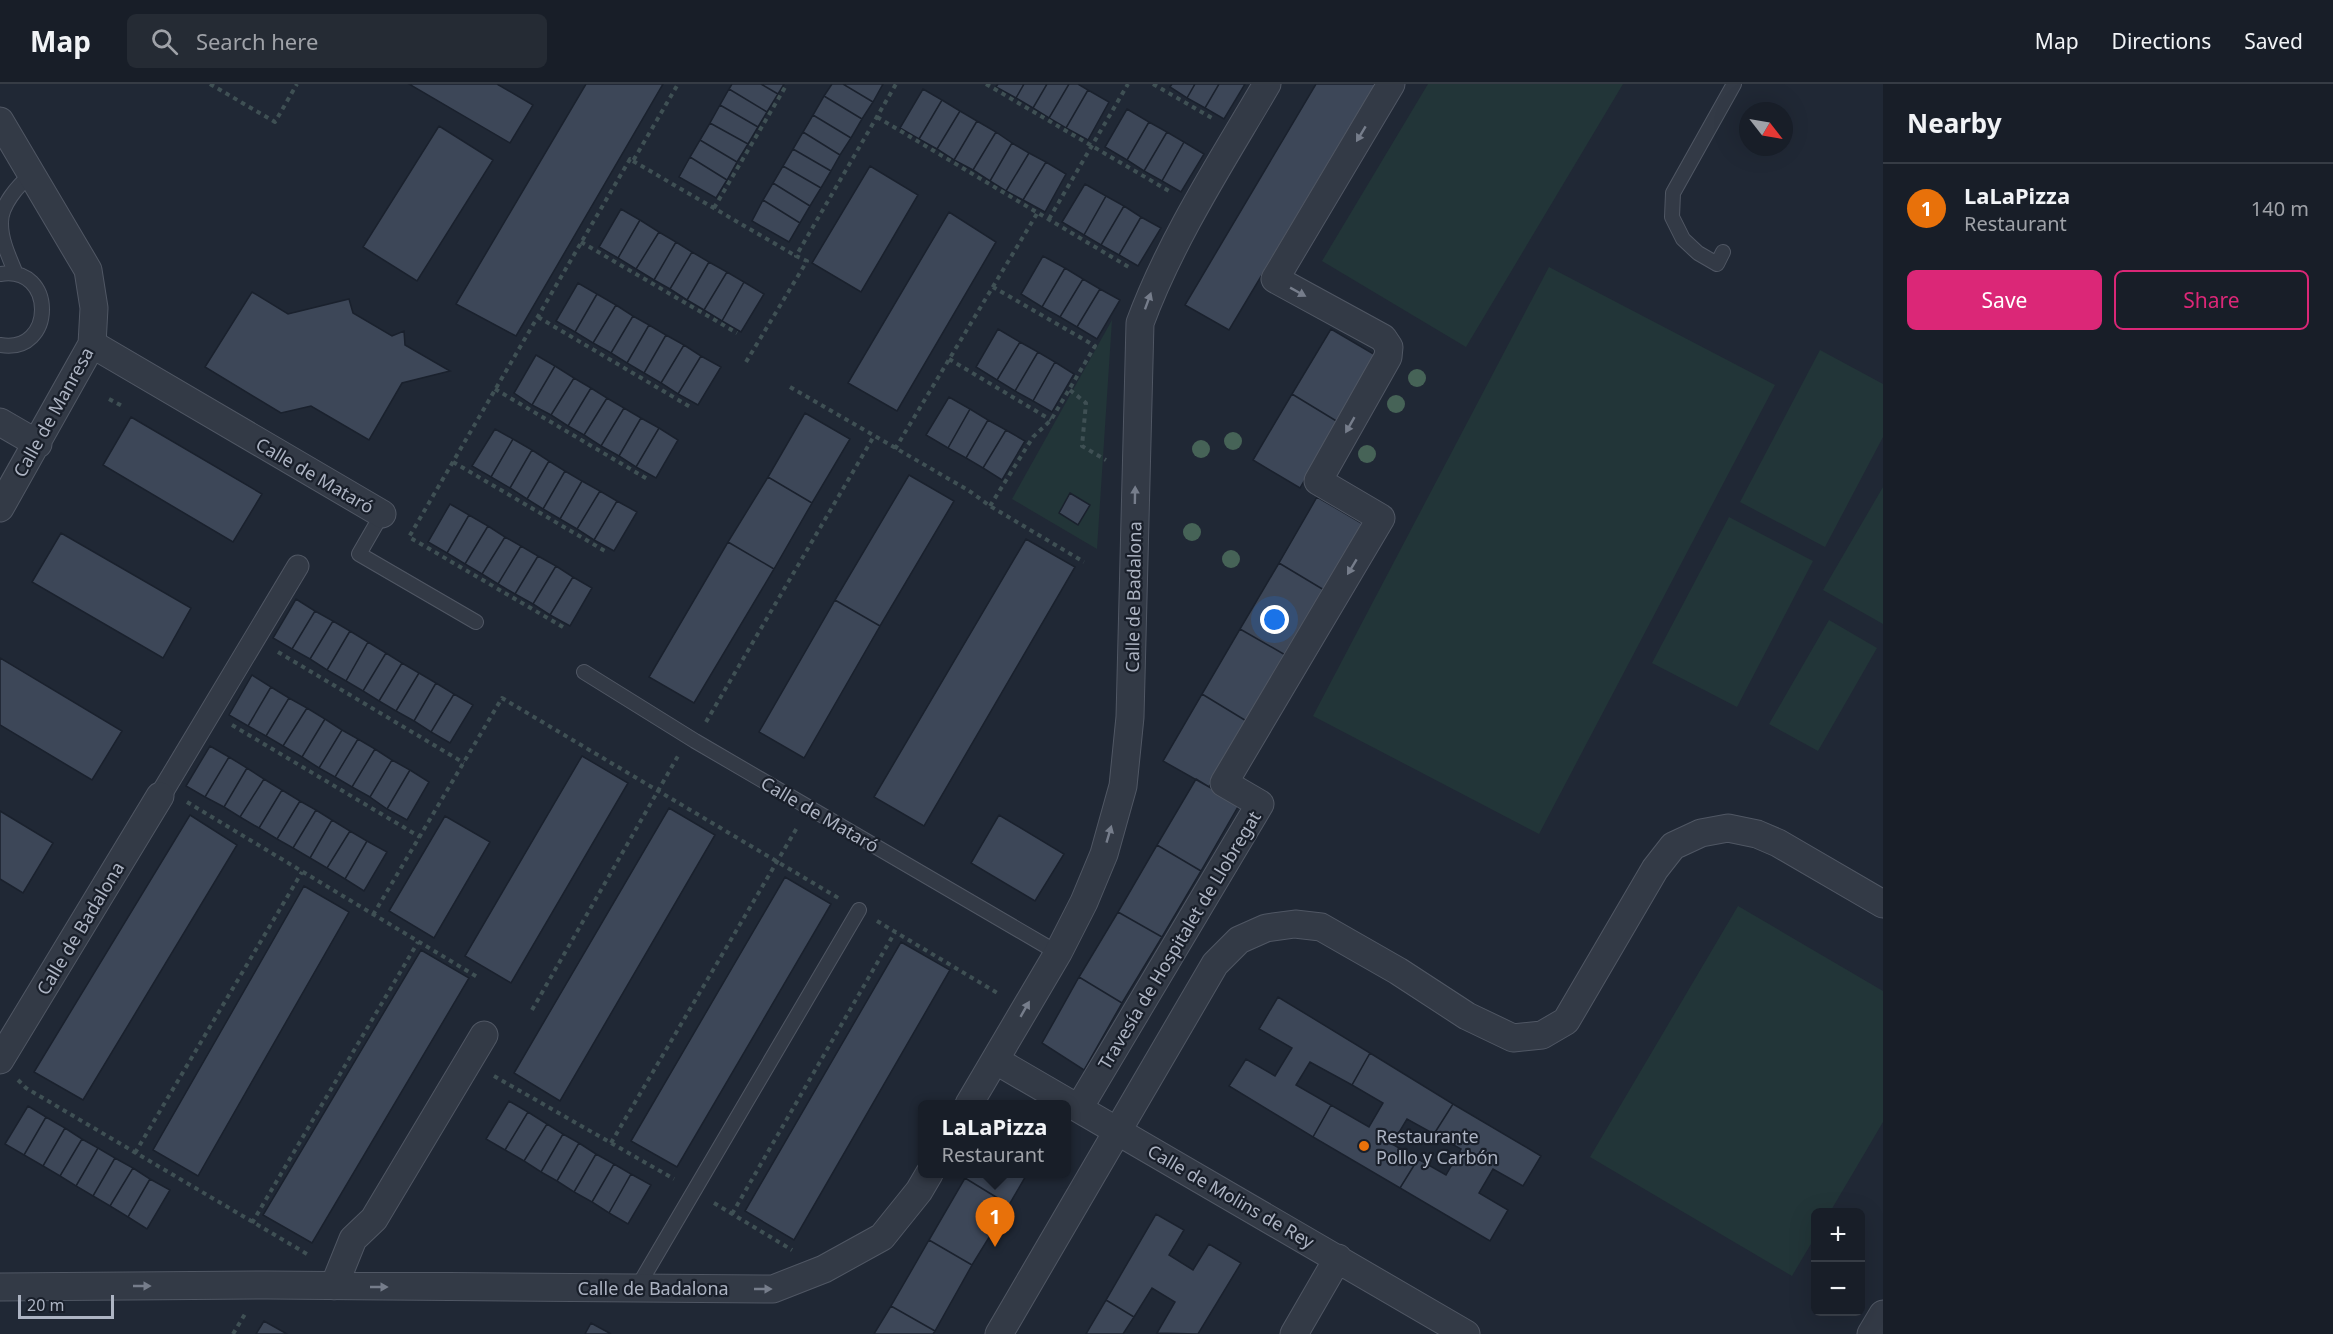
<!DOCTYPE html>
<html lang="en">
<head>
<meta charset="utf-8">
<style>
	body { margin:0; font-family:"Noto Sans",sans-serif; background:#252b34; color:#f1f3f6 }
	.controls { position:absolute; right:18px; bottom:18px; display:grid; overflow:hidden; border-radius:9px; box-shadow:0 6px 24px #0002 }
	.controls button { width:54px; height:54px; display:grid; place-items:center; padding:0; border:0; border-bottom:2px solid #363c45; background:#181e28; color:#f1f3f6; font:30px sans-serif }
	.compass { position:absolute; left:1739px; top:18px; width:54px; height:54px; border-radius:50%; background:#181e28; box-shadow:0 6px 24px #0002; rotate:121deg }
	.scale { position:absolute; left:18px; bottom:15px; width:96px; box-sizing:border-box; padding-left:6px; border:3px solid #adb4c3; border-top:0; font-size:16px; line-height:21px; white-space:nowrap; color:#adb4c3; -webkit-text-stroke:4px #191f2a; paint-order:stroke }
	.you { position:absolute; left:1275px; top:536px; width:21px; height:21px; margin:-15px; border:4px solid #fff; border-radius:50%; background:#1a73e8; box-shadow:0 0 0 9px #1a73e833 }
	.badge { display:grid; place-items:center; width:39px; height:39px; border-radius:50%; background:#db2777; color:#fff; font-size:20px; font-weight:700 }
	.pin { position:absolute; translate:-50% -50px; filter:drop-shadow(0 2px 3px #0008) }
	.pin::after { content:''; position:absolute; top:32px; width:21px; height:18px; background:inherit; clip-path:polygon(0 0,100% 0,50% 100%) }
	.popup { position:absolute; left:918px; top:1016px; width:153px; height:78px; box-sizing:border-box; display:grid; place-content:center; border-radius:9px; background:#181e28; filter:drop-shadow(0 2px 4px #0005); font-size:20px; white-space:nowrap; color:#9fa2a8 }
	.popup b { font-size:22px; color:#f1f3f6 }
	.popup::after { content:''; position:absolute; left:50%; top:100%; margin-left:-12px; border:12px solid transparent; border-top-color:#181e28 }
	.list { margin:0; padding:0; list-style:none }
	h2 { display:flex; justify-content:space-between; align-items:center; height:78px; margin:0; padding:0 24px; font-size:26px }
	h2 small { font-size:20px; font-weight:400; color:#9fa2a8 }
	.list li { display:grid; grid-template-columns:39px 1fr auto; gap:18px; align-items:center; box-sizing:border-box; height:90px; padding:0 24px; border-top:2px solid #363c45 }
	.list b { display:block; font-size:22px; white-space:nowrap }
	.list p { margin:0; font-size:20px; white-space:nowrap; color:#9fa2a8 }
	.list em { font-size:20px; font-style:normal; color:#9fa2a8 }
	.actions { display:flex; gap:12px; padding:18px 24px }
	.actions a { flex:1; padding:14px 0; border:2px solid #db2777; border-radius:9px; text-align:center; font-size:21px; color:#db2777 }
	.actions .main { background:#db2777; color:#fff }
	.icon { flex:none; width:33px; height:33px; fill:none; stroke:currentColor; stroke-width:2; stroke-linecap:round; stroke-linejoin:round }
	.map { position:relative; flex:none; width:1883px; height:1250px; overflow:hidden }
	header { display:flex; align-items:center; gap:36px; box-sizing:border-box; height:84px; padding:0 30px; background:#181e28; border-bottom:2px solid #363c45 }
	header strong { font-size:28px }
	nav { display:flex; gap:33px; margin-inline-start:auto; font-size:21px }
	.search { width:420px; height:54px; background:#252b34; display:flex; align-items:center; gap:15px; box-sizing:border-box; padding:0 21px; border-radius:9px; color:#9fa2a8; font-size:22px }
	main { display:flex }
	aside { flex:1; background:#181e28 }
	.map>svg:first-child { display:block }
	.green { fill:#223538 }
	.building { fill:#3d4758; stroke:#1a212d; stroke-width:1.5 }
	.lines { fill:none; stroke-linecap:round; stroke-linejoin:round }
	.service-casing { stroke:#505764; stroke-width:16 }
	.pedestrian-casing { stroke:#505764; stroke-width:23 }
	.minor-casing { stroke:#505764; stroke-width:29 }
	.path { stroke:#3f5054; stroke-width:4; stroke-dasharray:4.5 4.5; stroke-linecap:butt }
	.service { stroke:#333a46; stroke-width:14 }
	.pedestrian { stroke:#333a46; stroke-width:21 }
	.minor { stroke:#333a46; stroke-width:27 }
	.tree { fill:#466357 }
	.oneway { fill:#767d8b }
	.food-dot { fill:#e8710a; stroke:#191f2a; stroke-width:2 }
	.labels { text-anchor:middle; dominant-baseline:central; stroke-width:4.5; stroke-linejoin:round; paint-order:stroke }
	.street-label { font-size:18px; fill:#adb4c3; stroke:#191f2a }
	.poi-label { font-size:18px; fill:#adb4c3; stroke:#191f2a; text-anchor:start }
</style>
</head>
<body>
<header>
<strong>Map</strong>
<div class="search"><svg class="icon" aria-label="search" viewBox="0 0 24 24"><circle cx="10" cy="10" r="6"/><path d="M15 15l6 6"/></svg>Search here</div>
<nav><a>Map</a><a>Directions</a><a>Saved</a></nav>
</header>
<main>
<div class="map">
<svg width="1883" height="1250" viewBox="0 0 1883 1250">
	<rect width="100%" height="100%" fill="#202835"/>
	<path class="green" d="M1428,0h195l-157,263 -144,-86z
		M1549,183l226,118 -236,449 -226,-118z
		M1112,236l-15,229 -85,-50z
		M1820,266l63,34v53l-58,110 -85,-45z
		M1883,403v137l-60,-34z
		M1729,433l84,44 -76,146 -85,-44z
		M1829,536l48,28 -59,103 -49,-27z
		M1738,822l145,85v131l-53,90h-14l-1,25 -23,39 -202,-119z"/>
	<path class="building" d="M409,0h88l36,21 -23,38z
		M586,0h77l-147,252 -60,-32z
		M732,0h29l17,10 -11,18 -38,-23z
		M761,0h23l-6,10z
		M832,0h11l30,18 -11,17 -38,-23z
		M843,0h40l-10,18z
		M998,0h26l-8,14 -20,-11z
		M1024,0h23l-14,24 -17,-10z
		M1047,0h22l-20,34 -16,-10z
		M1069,0h9l10,6 -22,38 -17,-10z
		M1172,0h23l-8,14 -17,-11z
		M1195,0h24l-14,24 -18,-10z
		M1219,0h26l-21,35 -19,-11z
		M1316,0h60l-147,246 -44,-25z
		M729,5l38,23 -9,15 -38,-22z
		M923,5l19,11 -23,39 -19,-11z
		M1088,6l21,12 -21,38 -22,-12z
		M824,12l38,23 -11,19 -38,-23z
		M942,16l18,11 -23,38 -18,-10z
		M720,21l38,22 -10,17 -38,-21z
		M1127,25l22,13 -22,38 -22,-13z
		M960,27l17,10 -23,39 -17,-11z
		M813,31l38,23 -11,17 -37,-23z
		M977,37l19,11 -23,38 -19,-10z
		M1149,38l18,10 -23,39 -17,-11z
		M710,39l38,21 -11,18 -37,-22z
		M439,42l54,34 -76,121 -54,-34z
		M803,48l37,23 -9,16 -38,-22z
		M996,48l16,11 -22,38 -17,-11z
		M1167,48l17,10 -22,39 -18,-10z
		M700,56l37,22 -10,18 -37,-23z
		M1184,58l20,12 -23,38 -19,-11z
		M1012,59l17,10 -23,38 -16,-10z
		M793,65l38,22 -10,17 -38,-22z
		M1029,69l17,9 -23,38 -17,-9z
		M690,73l37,23 -11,18 -37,-21z
		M1046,78l20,12 -21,38 -22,-12z
		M783,82l38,22 -11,18 -37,-23z
		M870,82l48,29 -57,97 -49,-29z
		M773,99l37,23 -10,17 -37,-23z
		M1085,100l21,12 -22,39 -22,-13z
		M1106,112l18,10 -23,39 -17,-10z
		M763,116l37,23 -11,19 -37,-21z
		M1124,122l17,11 -22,38 -18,-10z
		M621,125l19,11 -22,38 -19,-11z
		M949,128l47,30 -99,169 -49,-28z
		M1141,133l20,11 -23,38 -19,-11z
		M640,136l19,12 -23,37 -18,-11z
		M659,148l17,10 -22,38 -18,-11z
		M676,158l16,10 -22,37 -16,-9z
		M692,168l17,10 -22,38 -17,-11z
		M1043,172l22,12 -23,39 -21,-13z
		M709,178l18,10 -23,38 -17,-10z
		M1065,184l18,11 -23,38 -18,-10z
		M727,188l17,10 -22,39 -18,-11z
		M1083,195l17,10 -23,38 -17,-10z
		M744,198l20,12 -23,38 -19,-11z
		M578,199l19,11 -22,38 -19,-11z
		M1100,205l20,11 -23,39 -20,-12z
		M252,208l36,22 61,-15 4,14 39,23 12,-5 1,14 45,26 -48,12 -33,57 -58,-34 -30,7 -76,-46z
		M597,210l19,11 -23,38 -18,-11z
		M616,221l17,11 -22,37 -18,-10z
		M633,232l16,9 -22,38 -16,-10z
		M649,241l17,10 -22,38 -17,-10z
		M998,245l22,13 -23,38 -21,-13z
		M1331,245l46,27 -39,66 -46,-28z
		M666,251l18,10 -23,38 -17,-10z
		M1020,258l18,10 -23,39 -18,-11z
		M684,261l17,11 -23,38 -17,-11z
		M1038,268l17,10 -22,39 -18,-10z
		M536,271l19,11 -23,39 -18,-12z
		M701,272l20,11 -23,38 -20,-11z
		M1055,278l19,12 -22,38 -19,-11z
		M555,282l19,12 -23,37 -19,-10z
		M574,294l17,10 -23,38 -17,-11z
		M591,304l16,10 -23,37 -16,-9z
		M1292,310l46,28 -38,66 -47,-28z
		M949,313l21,12 -22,39 -22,-13z
		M607,314l17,10 -23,38 -17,-11z
		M624,324l17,10 -22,38 -18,-10z
		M970,325l18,11 -22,38 -18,-10z
		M805,329l45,26 -38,64 -44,-26z
		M131,333l131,77 -29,48 -130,-77z
		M641,334l18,10 -23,39 -17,-11z
		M988,336l18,10 -23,38 -17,-10z
		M659,344l19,12 -22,38 -20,-11z
		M495,345l18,10 -22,38 -19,-11z
		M1006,346l19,11 -23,39 -19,-12z
		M513,355l19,11 -22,38 -19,-11z
		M532,366l17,11 -22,38 -17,-11z
		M549,377l16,10 -22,38 -16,-10z
		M565,387l17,10 -22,38 -17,-10z
		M909,391l45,26 -74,125 -45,-26z
		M768,393l44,26 -38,66 -46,-27z
		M582,397l18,10 -23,38 -17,-10z
		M600,407l17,10 -23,39 -17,-11z
		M1070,409l20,12 -12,20 -19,-12z
		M1317,413l46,27 -39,66 -45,-27z
		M617,417l20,11 -23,39 -20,-11z
		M450,420l19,11 -22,38 -19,-11z
		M469,431l19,11 -23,38 -18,-11z
		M488,442l17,11 -23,37 -17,-10z
		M61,449l130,75 -28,50 -131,-76z
		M505,453l16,9 -23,38 -16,-10z
		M1026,455l49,28 -151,259 -50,-29z
		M728,458l46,27 -80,134 -45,-26z
		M521,462l17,10 -23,38 -17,-10z
		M538,472l18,10 -23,38 -18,-10z
		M1279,479l45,27 -37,66 -47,-27z
		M556,482l17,11 -23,38 -17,-11z
		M573,493l19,11 -22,38 -20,-11z
		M296,515l19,12 -23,38 -19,-11z
		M835,516l45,26 -76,132 -45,-26z
		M315,527l18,10 -23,38 -18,-10z
		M333,537l17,10 -23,39 -17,-11z
		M1240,545l47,27 -39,66 -46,-28z
		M350,547l18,11 -22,39 -19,-11z
		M368,558l18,11 -23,38 -17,-10z
		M386,569l16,10 -23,38 -16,-10z
		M0,574l122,73 -30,49 -92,-55z
		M402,579l17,10 -23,38 -17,-10z
		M419,589l17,10 -22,38 -18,-10z
		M252,591l19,12 -23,39 -19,-11z
		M436,599l18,11 -23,38 -17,-11z
		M271,603l18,11 -23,38 -18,-10z
		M454,610l19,11 -23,38 -19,-11z
		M1202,610l46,28 -39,65 -46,-26z
		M289,614l18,10 -24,38 -17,-10z
		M307,624l18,11 -23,38 -19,-11z
		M325,635l17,11 -23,38 -17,-11z
		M342,646l16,9 -23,38 -16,-9z
		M358,655l17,10 -23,38 -17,-10z
		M210,662l19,11 -24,40 -19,-11z
		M375,665l17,11 -22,37 -18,-10z
		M582,672l46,27 -117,200 -46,-27z
		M229,673l18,11 -23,39 -19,-10z
		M392,676l18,10 -23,39 -17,-12z
		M247,684l17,11 -24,38 -16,-10z
		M410,686l19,12 -22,38 -20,-11z
		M264,695l18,11 -23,38 -19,-11z
		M1196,695l43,26 -38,66 -44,-26z
		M282,706l18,11 -23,38 -18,-11z
		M300,717l16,9 -23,38 -16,-9z
		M669,724l46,27 -155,266 -46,-28z
		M316,726l16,10 -22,38 -17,-10z
		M0,727l53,32 -30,50 -23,-14z
		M190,731l47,30 -154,255 -49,-28z
		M999,731l65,39 -29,47 -64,-38z
		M445,732l45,26 -56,96 -45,-27z
		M332,736l18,11 -23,37 -17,-10z
		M350,747l17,10 -22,38 -18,-11z
		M367,757l20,11 -23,39 -19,-12z
		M1157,761l44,26 -39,66 -44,-25z
		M785,793l46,27 -154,263 -46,-26z
		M304,802l45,26 -151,264 -45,-26z
		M1118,828l44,25 -40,66 -43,-26z
		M901,858l49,28 -156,270 -49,-29z
		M421,866l48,28 -157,265 -49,-28z
		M1079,893l43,26 -38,67 -42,-27z
		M1278,913l92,56 -18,32 -42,-23 -14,23 35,20 -18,32 -84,-51 17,-27 29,17 17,-28 -33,-19z
		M1370,969l83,51 -19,30 -27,-15 -15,25 26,15 -18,29 -87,-51 18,-32 38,22 14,-24 -31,-18z
		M509,1017l19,11 -23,38 -19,-11z
		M1453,1020l88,52 -18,30 -30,-17 -14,24 29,17 -18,31 -90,-53 18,-29 28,16 15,-26 -27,-15z
		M28,1022l18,11 -22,38 -19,-11z
		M528,1028l19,12 -23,37 -19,-11z
		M46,1033l19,11 -22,38 -19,-11z
		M547,1040l16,10 -22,38 -17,-11z
		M65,1044l17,11 -22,37 -17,-10z
		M563,1050l16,9 -22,38 -16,-9z
		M82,1055l16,9 -22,38 -16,-10z
		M579,1059l17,11 -22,38 -17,-11z
		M98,1064l17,10 -22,38 -17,-10z
		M596,1070l18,10 -22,38 -18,-10z
		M115,1074l18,10 -23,38 -17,-10z
		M614,1080l17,10 -22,39 -17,-11z
		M133,1084l17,11 -22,38 -18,-11z
		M631,1090l20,11 -23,39 -19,-11z
		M967,1090h60l-18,31 -44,-27z
		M965,1094l44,27 -37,60 -43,-25z
		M150,1095l20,11 -23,39 -19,-12z
		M1156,1130l28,16 -15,25 24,15 16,-26 32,19 -43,71 -41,-1 18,-31 -23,-14 -18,29 -28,-17z
		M929,1156l43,25 -37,66 -44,-25z
		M1106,1216l28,17 -11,17h-37z
		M891,1222l44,25 -2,3h-59z
		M264,1237l23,13h-31z
		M591,1239l20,11h-26z"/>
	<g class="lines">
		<defs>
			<path id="service" d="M1723,168l-6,12 -19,-11 -15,-14 -11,-22 1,-24 61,-109
				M0,190c56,-10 56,81 0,71
				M16,190c-6,-15 -15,-33 -15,-50 -1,-18 17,-39 31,-50
				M382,430l-23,40 117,68
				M584,588l111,69 363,212
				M637,1204l222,-378"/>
			<path id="pedestrian" d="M160,712l138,-230"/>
			<path id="minor" d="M0,37l88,149 6,38 -2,36 -92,164
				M92,260l290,170
				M0,338l38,22
				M0,976l160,-264
				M995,976l471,274
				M969,1020l89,-151 26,-51 20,-48 19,-68 7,-69 10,-394c31,-84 82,-162 127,-239
				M1079,1024l181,-304 -36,-21 157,-265 -63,-37 70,-124 1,-10 -6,-9 -108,-59 116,-195
				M334,1202l19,-47 21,-20 110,-184
				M0,1203l267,-2 506,4 51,-20 58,-32 37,-46 10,-17
				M999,1250l216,-370 24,-24 27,-12 29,-4 26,3 77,44 69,45 46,22 29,-3 24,-14 89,-152 18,-23 28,-13 27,-5 29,6 21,9 105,61
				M1294,1250l44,-76
				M1871,1250l12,-20"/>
		</defs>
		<use href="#service" class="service-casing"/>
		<use href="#pedestrian" class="pedestrian-casing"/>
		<use href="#minor" class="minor-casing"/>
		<path class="path" d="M210,0l65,38 22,-38
			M986,0l183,107
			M1153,0l59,34
			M877,33l255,152
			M633,77l163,95
			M714,124l73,-124
			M1049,135l79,-135
			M581,158l156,91
			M538,233l154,91
			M949,275l102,61
			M746,278l61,-101 -11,-5 100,-172
			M790,303l178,103 22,16 94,56
			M495,305l154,91
			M1070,306l16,13 -4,43 24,14
			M109,315l15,8
			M895,365l143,-237
			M453,378l152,89
			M990,422l43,-69 18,-17 44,-74 -102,-59
			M563,543l-154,-90 221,-378 3,2 45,-77
			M278,568l186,111
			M706,638l168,-286
			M232,641l188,112
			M187,718l292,176
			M373,831l129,-217 338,201
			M877,837l122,73
			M532,926l146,-254
			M494,992l180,103
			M18,996l8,8 281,166
			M611,1059l187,-317
			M135,1069l167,-281
			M714,1119l78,47
			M732,1130l163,-282
			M252,1139l166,-281
			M233,1250l12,-20"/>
		<use href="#service" class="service"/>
		<use href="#pedestrian" class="pedestrian"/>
		<use href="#minor" class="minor"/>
	</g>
	<g class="tree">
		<circle cx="1417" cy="294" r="9"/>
		<circle cx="1396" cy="320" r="9"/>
		<circle cx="1233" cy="357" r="9"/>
		<circle cx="1201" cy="365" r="9"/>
		<circle cx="1367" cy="370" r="9"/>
		<circle cx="1192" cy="448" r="9"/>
		<circle cx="1231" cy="475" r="9"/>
	</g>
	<defs><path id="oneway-solid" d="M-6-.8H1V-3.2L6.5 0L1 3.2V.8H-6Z" transform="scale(1.5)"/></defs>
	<g class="oneway">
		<use href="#oneway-solid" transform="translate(1361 50) rotate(121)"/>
		<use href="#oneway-solid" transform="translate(1298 208) rotate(29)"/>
		<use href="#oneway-solid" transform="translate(1148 217) rotate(-70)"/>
		<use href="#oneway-solid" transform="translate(1350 341) rotate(120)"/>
		<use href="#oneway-solid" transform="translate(1135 411) rotate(-89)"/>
		<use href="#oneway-solid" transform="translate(1352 483) rotate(121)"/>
		<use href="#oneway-solid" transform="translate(1109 750) rotate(-74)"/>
		<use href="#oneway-solid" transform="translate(1025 925) rotate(-60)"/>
		<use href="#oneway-solid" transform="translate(142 1202)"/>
		<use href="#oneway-solid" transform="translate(379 1203)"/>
		<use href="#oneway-solid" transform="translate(763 1205)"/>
	</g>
	<circle class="food-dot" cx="1364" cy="1062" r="6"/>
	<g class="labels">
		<g class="street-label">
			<text transform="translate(53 328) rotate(-61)">Calle de Manresa</text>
			<text transform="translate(315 391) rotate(30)">Calle de Mataró</text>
			<text transform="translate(1133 513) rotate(-89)">Calle de Badalona</text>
			<text transform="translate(820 730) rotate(30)">Calle de Mataró</text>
			<text transform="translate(80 844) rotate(-59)">Calle de Badalona</text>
			<text transform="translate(1179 856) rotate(-59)">Travesía de Hospitalet de Llobregat</text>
			<text transform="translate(1231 1112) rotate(30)">Calle de Molins de Rey</text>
			<text x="653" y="1204">Calle de Badalona</text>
		</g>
		<g class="poi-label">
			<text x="1376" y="1052">Restaurante<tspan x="1376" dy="21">Pollo y Carbón</tspan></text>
		</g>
	</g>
</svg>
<div class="controls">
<button>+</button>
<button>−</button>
</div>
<svg class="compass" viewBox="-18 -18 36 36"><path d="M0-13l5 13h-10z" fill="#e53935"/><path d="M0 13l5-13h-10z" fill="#9fa2a8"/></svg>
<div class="scale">20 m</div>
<div class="you"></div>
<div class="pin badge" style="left:995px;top:1163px;background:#e8710a">1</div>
<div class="popup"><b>LaLaPizza</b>Restaurant</div>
</div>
<aside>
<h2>Nearby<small></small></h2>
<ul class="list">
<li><span class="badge" style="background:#e8710a">1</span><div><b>LaLaPizza</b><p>Restaurant</p></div><em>140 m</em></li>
</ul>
<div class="actions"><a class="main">Save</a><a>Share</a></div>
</aside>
</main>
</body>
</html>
